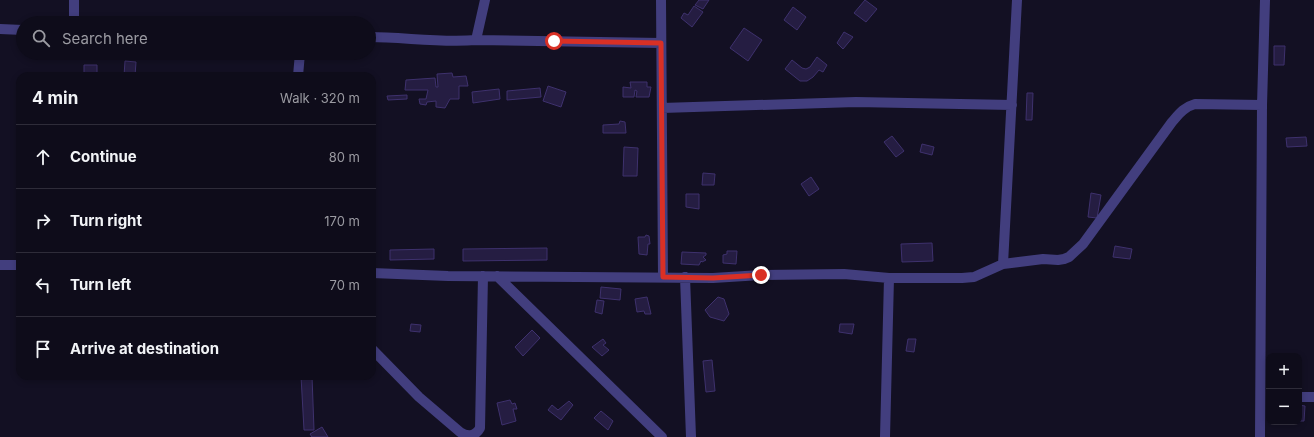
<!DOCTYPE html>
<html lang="en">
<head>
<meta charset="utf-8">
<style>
	body { margin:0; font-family:Inter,sans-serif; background:#171523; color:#f1f3f6 }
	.controls { position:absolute; right:12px; bottom:12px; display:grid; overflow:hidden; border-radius:8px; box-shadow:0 2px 6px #0003 }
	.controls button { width:36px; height:36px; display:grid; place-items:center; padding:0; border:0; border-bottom:1px solid #2e2c39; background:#0e0c1a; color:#f1f3f6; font:20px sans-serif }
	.stop { position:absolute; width:12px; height:12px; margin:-9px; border:3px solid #d93025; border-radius:50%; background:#fff }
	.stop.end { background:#d93025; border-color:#fff; box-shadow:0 1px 4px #0008 }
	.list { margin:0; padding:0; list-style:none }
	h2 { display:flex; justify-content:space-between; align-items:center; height:52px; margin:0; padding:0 16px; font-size:17px }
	h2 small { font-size:13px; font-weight:400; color:#9b9ba2 }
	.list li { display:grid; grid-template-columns:26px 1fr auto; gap:12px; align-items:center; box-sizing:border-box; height:64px; padding:0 16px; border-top:1px solid #2e2c39 }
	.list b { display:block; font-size:15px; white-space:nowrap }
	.list em { font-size:13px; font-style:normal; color:#9b9ba2 }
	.icon { flex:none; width:22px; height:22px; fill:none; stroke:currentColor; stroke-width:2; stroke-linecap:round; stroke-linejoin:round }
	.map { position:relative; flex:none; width:1314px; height:437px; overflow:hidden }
	.search { position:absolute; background:#0e0c1a; box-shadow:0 2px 6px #0003; left:16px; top:16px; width:360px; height:44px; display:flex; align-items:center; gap:10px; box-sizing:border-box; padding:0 14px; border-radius:22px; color:#9b9ba2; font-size:15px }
	.panel { position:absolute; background:#0e0c1a; box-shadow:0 2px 6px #0003; left:16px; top:72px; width:360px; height:308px; border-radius:12px }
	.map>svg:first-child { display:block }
	.building { fill:#251d42; stroke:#3e316d }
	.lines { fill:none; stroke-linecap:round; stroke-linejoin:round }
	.minor { stroke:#423e7e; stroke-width:10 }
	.route { stroke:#d93025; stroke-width:5 }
</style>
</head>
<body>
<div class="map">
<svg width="1314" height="437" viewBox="0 0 1314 437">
	<rect width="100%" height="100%" fill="#131023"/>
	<path class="building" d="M699,0h10l-6,9 -8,-4z
		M865,0l12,9 -11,13 -12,-9z
		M694,6l9,6 -11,15 -11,-9 3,-5 4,2z
		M793,7l13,10 -9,13 -13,-10z
		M744,28l18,12 -14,21 -18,-13z
		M844,32l9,5 -10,12 -6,-6z
		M1274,46h11l-1,19h-10z
		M817,57l10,8 -4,7 -4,-2 -6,7 -6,4h-7l-15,-12 7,-9 10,8 4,1 4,-2z
		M125,61l11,1 -1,14h-11z
		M84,65h13v11h-13z
		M452,73l1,4 13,-1 2,10h-9v13h-9l-5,9 -9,-1v-6l-9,1 -1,3 -6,-1 -1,-5h7l2,-9h-23l1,-10 29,-2 1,9h2l-1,-13z
		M630,82h17v5h4l-2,10h-13l1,-6 -2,-1 -1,7h-11v-10l8,1z
		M548,86l18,6 -5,15 -18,-6z
		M540,88l1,9 -34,3v-9z
		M499,89l1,10 -27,4 -1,-11z
		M1027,93h6l-1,27h-6z
		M407,95v4l-19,1 -1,-4z
		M620,121l5,1 1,11h-23v-8l16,-1z
		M892,136l12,15 -8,6 -12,-15z
		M1306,137l1,9 -20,1 -1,-9z
		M922,144l12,3 -2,8 -12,-3z
		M624,147l14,1 -1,28h-14z
		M703,173l12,1 -1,11h-12z
		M811,177l8,12 -10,7 -8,-12z
		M1091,193l10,2 -4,23 -9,-1z
		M686,194h13v15l-13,-2z
		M646,235l3,1 1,8h-2l-1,11 -8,-1 -1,-17h7z
		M932,243l1,18 -31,1 -1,-18z
		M1115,246l17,3 -2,10 -17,-2z
		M547,248v12l-84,1v-12z
		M434,249v10l-44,1v-10z
		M727,251h10l-1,13 -13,-1v-8l4,-1z
		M682,252l24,1v2l-3,2 3,3 -4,2 -1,-1 -2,4 -18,-1z
		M601,287l20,2 -1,11 -20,-2z
		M647,297l4,17h-6l-1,-3 -7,1 -2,-13z
		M718,297l6,2 5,15 -5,7 -14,-4 -5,-7z
		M597,300l7,1 -2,13 -7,-2z
		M411,324l10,1 -1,7 -10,-1z
		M840,324h14l-2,10 -13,-2z
		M532,330l8,8 -17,18 -8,-9z
		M603,339l3,4 -3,2 6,5 -7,6 -10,-9z
		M908,339h8l-2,13 -8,-1z
		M712,360l3,31 -9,1 -3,-31z
		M301,376h11l2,54h-10z
		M510,400l2,4 3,-1 2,6h-4l3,12 -14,4 -5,-22z
		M569,401l4,4 -12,15 -13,-10 4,-5 6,5z
		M1299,405l6,1 -1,15h-5z
		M601,411l12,10 -5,9 -14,-12z
		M322,427l6,10h-16l-2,-3z"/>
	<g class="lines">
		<path class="minor" d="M661,0l2,277
			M74,23v-23
			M0,29l23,1
			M369,37c35,0 71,6 107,3l185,3
			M476,40l9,-40
			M298,76l2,-23
			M662,108l194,-6 156,3
			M1003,264l14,-264
			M0,265h20
			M372,273l76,3 265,2 48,-3 83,-1 45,4h73l12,-1 29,-13 40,-5 15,1 6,-1 5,-2 14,-13 89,-122c7,-8 12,-15 23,-18l67,1
			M497,276l165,161
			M685,277l6,160
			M372,349l47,48 41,35c7,5 15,5 20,-4l3,-152
			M1299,397h15
			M885,437l4,-159
			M1260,437l2,-332 3,-105"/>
	</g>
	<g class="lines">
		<path class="route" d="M554,41l107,2 2,234 50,1 48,-3"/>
	</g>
</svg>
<div class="controls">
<button>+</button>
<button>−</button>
</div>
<div class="stop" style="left:554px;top:41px"></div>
<div class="stop end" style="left:761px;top:275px"></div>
<div class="search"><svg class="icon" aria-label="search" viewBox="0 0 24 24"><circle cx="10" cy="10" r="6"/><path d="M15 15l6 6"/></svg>Search here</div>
<section class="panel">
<h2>4 min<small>Walk · 320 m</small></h2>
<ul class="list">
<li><svg class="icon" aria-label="ahead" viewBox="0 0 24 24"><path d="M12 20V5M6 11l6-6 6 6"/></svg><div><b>Continue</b></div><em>80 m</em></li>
<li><svg class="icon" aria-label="right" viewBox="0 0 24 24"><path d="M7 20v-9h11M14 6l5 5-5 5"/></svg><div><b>Turn right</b></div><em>170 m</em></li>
<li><svg class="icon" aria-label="left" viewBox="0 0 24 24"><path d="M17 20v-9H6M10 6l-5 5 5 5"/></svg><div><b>Turn left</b></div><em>70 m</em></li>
<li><svg class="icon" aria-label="arrive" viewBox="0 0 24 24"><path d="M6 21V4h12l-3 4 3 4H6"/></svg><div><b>Arrive at destination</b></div></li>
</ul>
</section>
</div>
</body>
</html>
